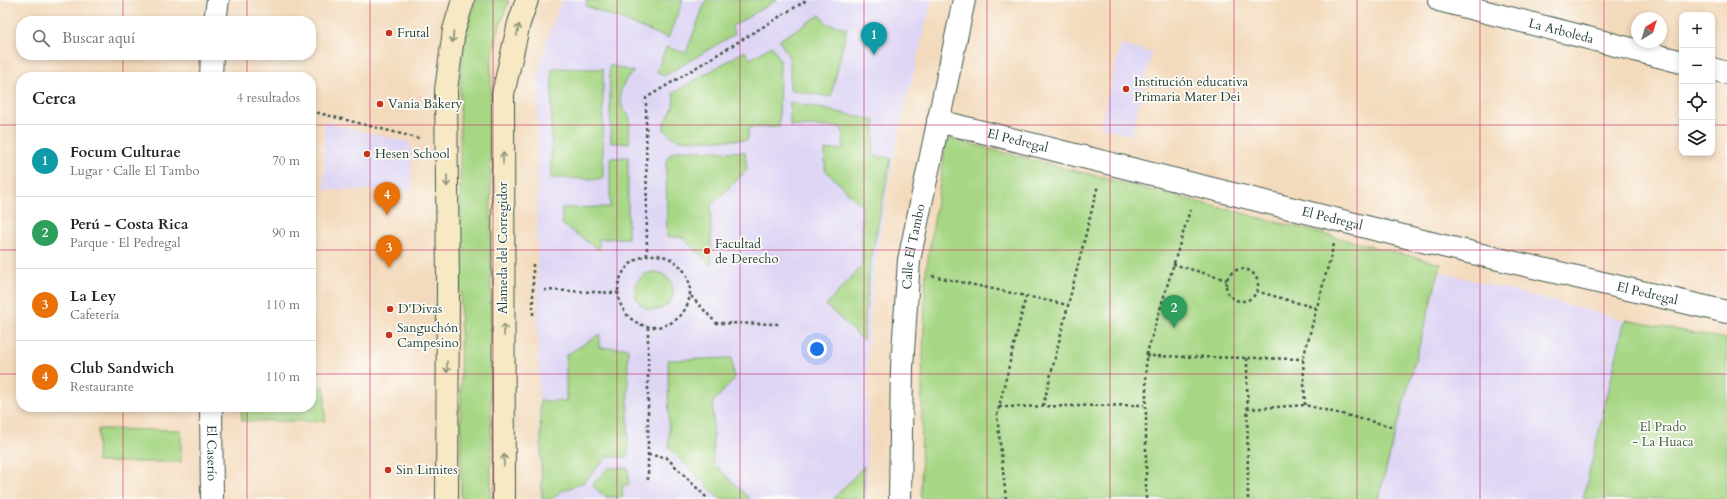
<!DOCTYPE html>
<html lang="es">
<head>
<meta charset="utf-8">
<style>
	body { margin:0; font-family:Cardo,serif; background:#f2f2f2; color:#222 }
	.controls { position:absolute; right:12px; top:12px; display:grid; overflow:hidden; border-radius:8px; box-shadow:0 2px 6px #0003 }
	.controls button { width:36px; height:36px; display:grid; place-items:center; padding:0; border:0; border-bottom:1px solid #e0e0e0; background:#fff; color:#222; font:20px sans-serif }
	.compass { position:absolute; left:1631px; top:12px; width:36px; height:36px; border-radius:50%; background:#fff; box-shadow:0 2px 6px #0003; rotate:38deg }
	.you { position:absolute; left:817px; top:349px; width:14px; height:14px; margin:-10px; border:3px solid #fff; border-radius:50%; background:#1a73e8; box-shadow:0 0 0 6px #1a73e833 }
	.badge { display:grid; place-items:center; width:26px; height:26px; border-radius:50%; background:#111827; color:#fff; font-size:13px; font-weight:700 }
	.pin { position:absolute; translate:-50% -33px; filter:drop-shadow(0 1px 2px #0008) }
	.pin::after { content:''; position:absolute; top:21px; width:14px; height:12px; background:inherit; clip-path:polygon(0 0,100% 0,50% 100%) }
	.list { margin:0; padding:0; list-style:none }
	h2 { display:flex; justify-content:space-between; align-items:center; height:52px; margin:0; padding:0 16px; font-size:17px }
	h2 small { font-size:13px; font-weight:400; color:#767676 }
	.list li { display:grid; grid-template-columns:26px 1fr auto; gap:12px; align-items:center; box-sizing:border-box; height:72px; padding:0 16px; border-top:1px solid #e0e0e0 }
	.list b { display:block; font-size:15px; white-space:nowrap }
	.list p { margin:0; font-size:13px; white-space:nowrap; color:#767676 }
	.list em { font-size:13px; font-style:normal; color:#767676 }
	.icon { flex:none; width:22px; height:22px; fill:none; stroke:currentColor; stroke-width:2; stroke-linecap:round; stroke-linejoin:round }
	.map { position:relative; flex:none; width:1727px; height:499px; overflow:hidden }
	.search { position:absolute; background:#fff; box-shadow:0 2px 6px #0003; left:16px; top:16px; width:300px; height:44px; display:flex; align-items:center; gap:10px; box-sizing:border-box; padding:0 14px; border-radius:16px; color:#767676; font-size:15px }
	.panel { position:absolute; background:#fff; box-shadow:0 2px 6px #0003; left:16px; top:72px; width:300px; height:340px; border-radius:16px }
	.map>svg:first-child { display:block }
	.built { fill:#ded5f5 }
	.green { fill:#a7d785; stroke:#638a5c }
	.lines { fill:none; stroke-linecap:round; stroke-linejoin:round }
	.street-casing { stroke:#3f5548; stroke-width:24 }
	.secondary-casing { stroke:#3f5548; stroke-width:24 }
	.path { stroke:#3f5548; stroke-width:2.5; stroke-dasharray:3 3; stroke-linecap:butt }
	.street { stroke:#fff; stroke-width:22 }
	.secondary { stroke:#f6e9c3; stroke-width:22 }
	.oneway { stroke:#8a937c }
	.grid { fill:none; stroke:#c2185b; stroke-width:1; stroke-opacity:0.55 }
	.poi-dot { fill:#c8321e; stroke:#fdfcf7; stroke-width:1.5 }
	.labels { text-anchor:middle; dominant-baseline:central; stroke-width:3.5; stroke-linejoin:round; paint-order:stroke }
	.street-label { font-size:13px; fill:#1f3d34; stroke:#fdfcf7 }
	.poi-label { font-size:13px; fill:#1f3d34; stroke:#fdfcf7; text-anchor:start }
	.park-label { font-size:13px; fill:#416448; stroke:#fdfcf7 }
</style>
</head>
<body>
<div class="map">
<svg width="1727" height="499" viewBox="0 0 1727 499">
	<rect width="100%" height="100%" fill="#fdfcf7"/>
	<filter id="ink" filterUnits="userSpaceOnUse"><feTurbulence type="fractalNoise" baseFrequency=".025" numOctaves="2"/><feDisplacementMap in="SourceGraphic" scale="8" xChannelSelector="R" yChannelSelector="G"/><feConvolveMatrix kernelMatrix="1 2 1 2 8 2 1 2 1" color-interpolation-filters="sRGB"/></filter>
	<filter id="wash" filterUnits="userSpaceOnUse"><feTurbulence type="fractalNoise" baseFrequency=".012" numOctaves="4" result="noise"/><feDisplacementMap in="SourceGraphic" scale="16" xChannelSelector="R" yChannelSelector="G"/><feGaussianBlur stdDeviation="0.9" result="paint"/><feColorMatrix in="noise" values="0 0 0 0 0 0 0 0 0 0 0 0 0 0 0 0 0 1.4 0 .05"/><feComposite in="paint" operator="in"/></filter>
	<g filter="url(#wash)">
		<rect width="100%" height="100%" fill="#f3dabc"/>
		<path class="built" d="M562,0h370l-31,123 -12,56 -15,93 -6,70 -1,157h-327l-3,-270 1,-154 9,-35z
			M1121,45l31,8 -21,83 -31,-10z
			M324,122l87,21 1,47h-88z
			M1440,272l185,48 -42,179h-205z"/>
		<path class="green" d="M476,0h33l-9,25 -9,38v436h-30l-1,-417c2,-29 6,-55 16,-82z
			M588,0h95l-15,38 -82,-32z
			M706,0h71l-46,27 4,7 -71,42 -7,-4 9,-25 20,6z
			M820,15l7,9 20,4 -16,69 -41,-7v-31l-11,-19z
			M772,46l8,14 -1,67 -31,1v12h-68l-8,-3 -8,-8v-7c8,-9 11,-17 9,-29l72,-42 5,8z
			M609,65l25,7c-16,12 -19,31 -4,45l-1,26h-18z
			M552,68l51,1v110l-52,-1z
			M790,102l85,18 -2,36 18,2 -21,108 -7,74 -37,-35 36,-39v-60l-37,-36v-20l19,-1 -2,-22 -52,-1z
			M947,138l494,126 -63,235h-457l1,-115 4,-113z
			M679,150l66,2 2,18 -36,36v59l-29,-28h-15l-1,-74 4,-9z
			M628,157v81l-29,1v11l-37,-26v-16l48,-1v-49z
			M635 291a19 19 0 1 1 38 0a19 19 0 1 1-38 0Z
			M1625,320l102,19v160h-144z
			M600,334l-1,14h29v109h-21l-23,25 -24,10 -7,7h-11l-2,-98h26v-46z
			M732,358l2,22 -21,22v61l37,36h-30l-51,-51 -1,-88z
			M311,388h14v33h-83l-1,-14h70z
			M98,429l83,1v32h-84z
			M864,466v33h-31z
			M608,468h20l1,17h-7l1,12h-18l-13,-12z"/>
	</g>
	<g filter="url(#ink)">
		<g class="lines">
			<defs>
				<g id="street">
					<path id="s1" d="M1439,0l243,62"/>
					<path d="M215,21l3,-21"/>
					<path d="M1712,69l15,4"/>
					<path d="M211,77l1,-22"/>
					<path id="s2" d="M938,121l505,125 284,66"/>
					<path id="s3" d="M211,407l1,92"/>
					<path id="s4" d="M900,499l2,-132 7,-107 55,-260"/>
				</g>
				<path id="secondary" d="M447,499l1,-217 -2,-192 8,-60 9,-30
					M504,499l-1,-405 16,-71 8,-23"/>
			</defs>
			<use href="#street" class="street-casing"/>
			<use href="#secondary" class="secondary-casing"/>
			<path class="path" d="M311,111l110,28
				M618 291a36 36 0 1 1 72 0a36 36 0 1 1-72 0Z
				M647,256l-1,-158 161,-98
				M533,264v52
				M1173,264l54,16
				M1226 285a16 16 0 1 1 32 0a16 16 0 1 1-32 0Z
				M932,276l136,29
				M544,290l74,3
				M1256,291l60,17
				M691,296l25,27 63,1
				M648,327v155
				M1146,356l157,3
				M1247,358l1,141
				M1305,405l-2,-46 31,-115
				M1043,406l55,-221
				M999,407l145,-2
				M1247,409l58,-4 89,22
				M648,455l18,2 42,42
				M1006,499l-9,-84 29,-119
				M1146,499v-143l44,-146"/>
			<use href="#street" class="street"/>
			<use href="#secondary" class="secondary"/>
		</g>
		<defs><path id="oneway-shaft" d="M-6 0H5M1.5-3L5.5 0L1.5 3" fill="none" stroke-width="1.6" stroke-linecap="round" stroke-linejoin="round"/></defs>
		<g class="oneway">
			<use href="#oneway-shaft" transform="translate(518 30) rotate(-77)"/>
			<use href="#oneway-shaft" transform="translate(453 37) rotate(97)"/>
			<use href="#oneway-shaft" transform="translate(503 158) rotate(-90)"/>
			<use href="#oneway-shaft" transform="translate(447 181) rotate(90)"/>
			<use href="#oneway-shaft" transform="translate(504 330) rotate(-90)"/>
			<use href="#oneway-shaft" transform="translate(447 367) rotate(90)"/>
			<use href="#oneway-shaft" transform="translate(504 460) rotate(-90)"/>
		</g>
	</g>
	<path class="grid" d="M123,0v21M247,0v21M370,0v499M493,0v499M617,0v499M740,0v499M864,0v499M987,0v499M1110,0v499M1234,0v499M1357,0v499M1480,0v499M1604,0v499M123,55v22M247,55v22M0,125h21M311,125h1371M1712,125h15M0,250h21M311,250h1416M0,374h21M311,374h1416M123,407v92M247,407v92"/>
	<g class="poi-dot">
		<circle cx="389" cy="33" r="4"/>
		<circle cx="1126" cy="89" r="4"/>
		<circle cx="380" cy="104" r="4"/>
		<circle cx="367" cy="154" r="4"/>
		<circle cx="707" cy="251" r="4"/>
		<circle cx="390" cy="309" r="4"/>
		<circle cx="389" cy="335" r="4"/>
		<circle cx="388" cy="470" r="4"/>
	</g>
	<g class="labels">
		<g class="street-label">
			<text stroke="none"><textPath href="#s1" startOffset="126">La Arboleda</textPath></text>
			<text stroke="none"><textPath href="#s2" startOffset="82">El Pedregal</textPath></text>
			<text stroke="none"><textPath href="#s2" startOffset="406">El Pedregal</textPath></text>
			<text stroke="none"><textPath href="#s4" startOffset="253">Calle El Tambo</textPath></text>
			<text transform="translate(503 248) rotate(-90)">Alameda del Corregidor</text>
			<text stroke="none"><textPath href="#s2" startOffset="730">El Pedregal</textPath></text>
			<text stroke="none"><textPath href="#s3" startOffset="46">El Caserío</textPath></text>
		</g>
		<g class="poi-label">
			<text x="397" y="33">Frutal</text>
			<text x="1134" y="82">Institución educativa<tspan x="1134" dy="15">Primaria Mater Dei</tspan></text>
			<text x="388" y="104">Vania Bakery</text>
			<text x="375" y="154">Hesen School</text>
			<text x="715" y="244">Facultad<tspan x="715" dy="15">de Derecho</tspan></text>
			<text x="398" y="309">D'Divas</text>
			<text x="397" y="328">Sanguchón<tspan x="397" dy="15">Campesino</tspan></text>
			<text x="396" y="470">Sin Limites</text>
		</g>
		<g class="park-label">
			<text x="1663" y="427">El Prado<tspan x="1663" dy="15">- La Huaca</tspan></text>
		</g>
	</g>
</svg>
<div class="controls">
<button>+</button>
<button>−</button>
<button><svg class="icon" aria-label="locate" viewBox="0 0 24 24"><circle cx="12" cy="12" r="6"/><path d="M12 2v4M12 18v4M2 12h4M18 12h4"/></svg></button>
<button><svg class="icon" aria-label="layers" viewBox="0 0 24 24"><path d="M12 4l9 5-9 5-9-5zM3 14l9 5 9-5"/></svg></button>
</div>
<svg class="compass" viewBox="-18 -18 36 36"><path d="M0-13l5 13h-10z" fill="#e53935"/><path d="M0 13l5-13h-10z" fill="#767676"/></svg>
<div class="you"></div>
<div class="pin badge" style="left:874px;top:55px;background:#0f9aa8">1</div>
<div class="pin badge" style="left:1174px;top:328px;background:#2e9e5b">2</div>
<div class="pin badge" style="left:389px;top:268px;background:#e8710a">3</div>
<div class="pin badge" style="left:387px;top:215px;background:#e8710a">4</div>
<div class="search"><svg class="icon" aria-label="search" viewBox="0 0 24 24"><circle cx="10" cy="10" r="6"/><path d="M15 15l6 6"/></svg>Buscar aquí</div>
<section class="panel">
<h2>Cerca<small>4 resultados</small></h2>
<ul class="list">
<li><span class="badge" style="background:#0f9aa8">1</span><div><b>Focum Culturae</b><p>Lugar · Calle El Tambo</p></div><em>70 m</em></li>
<li><span class="badge" style="background:#2e9e5b">2</span><div><b>Perú - Costa Rica</b><p>Parque · El Pedregal</p></div><em>90 m</em></li>
<li><span class="badge" style="background:#e8710a">3</span><div><b>La Ley</b><p>Cafetería</p></div><em>110 m</em></li>
<li><span class="badge" style="background:#e8710a">4</span><div><b>Club Sandwich</b><p>Restaurante</p></div><em>110 m</em></li>
</ul>
</section>
</div>
</body>
</html>
